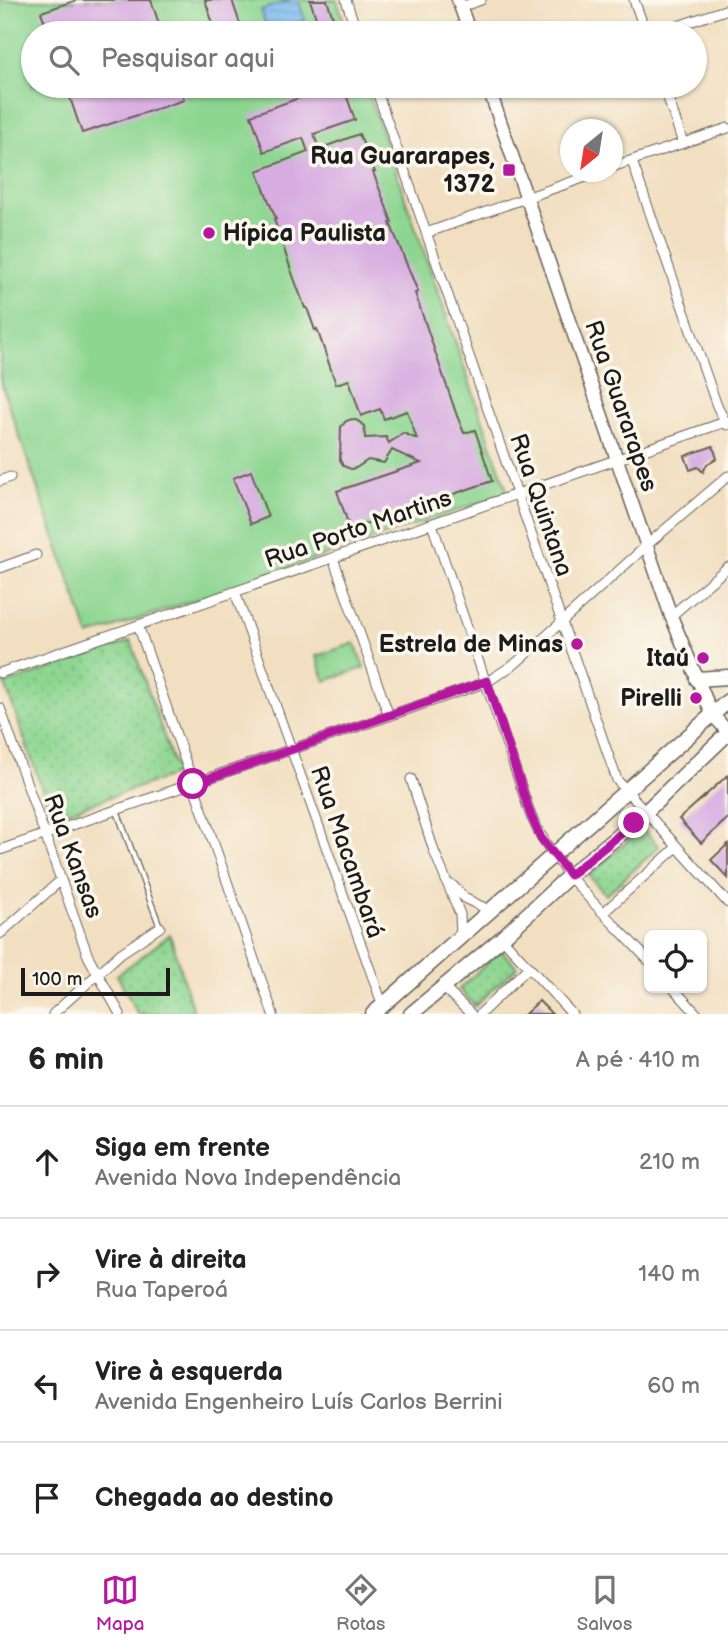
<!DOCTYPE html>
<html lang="pt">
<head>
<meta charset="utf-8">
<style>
	body { margin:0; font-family:"Balsamiq Sans",sans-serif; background:#f6f6f6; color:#222 }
	.controls { position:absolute; right:21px; bottom:21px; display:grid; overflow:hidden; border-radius:10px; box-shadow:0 2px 5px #0004 }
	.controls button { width:63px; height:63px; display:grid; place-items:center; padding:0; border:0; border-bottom:2px solid #e0e0e0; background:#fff; color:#222; font:35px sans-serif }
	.compass { position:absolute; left:560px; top:119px; width:63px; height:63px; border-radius:50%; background:#fff; box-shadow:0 2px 5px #0004; rotate:210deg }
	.scale { position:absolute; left:21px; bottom:18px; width:149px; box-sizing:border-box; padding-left:7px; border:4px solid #1c1c1c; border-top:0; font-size:19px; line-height:24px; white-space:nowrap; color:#1c1c1c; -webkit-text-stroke:5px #fbf7ec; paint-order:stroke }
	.stop { position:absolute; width:21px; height:21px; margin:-16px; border:5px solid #b5179e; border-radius:50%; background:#fff }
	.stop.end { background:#b5179e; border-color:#fff; box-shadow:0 2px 7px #0008 }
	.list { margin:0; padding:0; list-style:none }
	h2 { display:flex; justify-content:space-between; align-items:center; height:91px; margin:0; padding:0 28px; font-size:30px }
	h2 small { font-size:23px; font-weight:400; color:#767676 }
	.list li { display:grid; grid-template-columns:46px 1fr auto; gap:21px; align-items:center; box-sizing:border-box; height:112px; padding:0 28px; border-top:2px solid #e0e0e0 }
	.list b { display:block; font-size:26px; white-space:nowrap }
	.list p { margin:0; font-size:23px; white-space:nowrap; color:#767676 }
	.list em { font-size:23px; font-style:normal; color:#767676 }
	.icon { flex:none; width:38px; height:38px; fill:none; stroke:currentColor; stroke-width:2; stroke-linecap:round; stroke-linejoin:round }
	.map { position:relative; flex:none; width:728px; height:1014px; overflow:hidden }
	.search { position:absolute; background:#fff; box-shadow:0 2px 5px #0004; left:21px; right:21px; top:21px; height:77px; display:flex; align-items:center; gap:18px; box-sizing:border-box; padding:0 24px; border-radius:38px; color:#767676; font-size:26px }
	.sheet { height:539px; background:#fff }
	nav { display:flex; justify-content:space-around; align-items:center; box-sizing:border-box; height:98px; border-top:2px solid #e0e0e0; background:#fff; font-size:19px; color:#767676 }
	nav a { display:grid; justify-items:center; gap:4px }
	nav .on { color:#b5179e }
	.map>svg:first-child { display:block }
	.grass { fill:url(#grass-tufts); stroke:#547956; stroke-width:2 }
	.park { fill:url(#park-dots); stroke:#547956; stroke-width:2 }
	.pitch { fill:#8dd691; stroke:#547956; stroke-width:2 }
	.water { fill:url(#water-rules); stroke:#4d6c86; stroke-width:2 }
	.building { fill:#d7ace1 }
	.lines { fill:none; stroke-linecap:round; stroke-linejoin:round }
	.lane-casing { stroke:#676056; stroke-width:7 }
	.street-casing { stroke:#676056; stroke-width:11 }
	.secondary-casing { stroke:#676056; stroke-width:15 }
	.primary-casing { stroke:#676056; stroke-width:17 }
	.lane { stroke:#fff; stroke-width:4.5 }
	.street { stroke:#fff; stroke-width:9 }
	.secondary { stroke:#fff; stroke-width:12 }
	.primary { stroke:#fff; stroke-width:14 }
	.route { stroke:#b5179e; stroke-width:9 }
	.poi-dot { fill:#b5179e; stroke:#fbf7ec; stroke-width:2.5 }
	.labels { text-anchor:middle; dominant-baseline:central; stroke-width:7; stroke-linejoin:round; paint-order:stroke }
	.poi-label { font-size:24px; font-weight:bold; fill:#1c1c1c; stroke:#fbf7ec; text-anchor:end }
	.street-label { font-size:24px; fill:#1c1c1c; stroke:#fbf7ec }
</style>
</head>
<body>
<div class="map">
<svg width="728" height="1014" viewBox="0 0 728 1014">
	<defs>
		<pattern id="grass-tufts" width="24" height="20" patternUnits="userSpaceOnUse" patternTransform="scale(1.75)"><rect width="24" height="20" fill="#8dd691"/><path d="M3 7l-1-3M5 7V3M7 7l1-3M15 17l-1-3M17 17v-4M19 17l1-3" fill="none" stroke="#79b77c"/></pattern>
		<pattern id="park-dots" width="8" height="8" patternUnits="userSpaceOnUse" patternTransform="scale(1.75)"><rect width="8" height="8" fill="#8dd691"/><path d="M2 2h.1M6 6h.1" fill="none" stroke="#79b77c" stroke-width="1.8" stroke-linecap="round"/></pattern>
		<pattern id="water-rules" width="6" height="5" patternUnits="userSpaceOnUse" patternTransform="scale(1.75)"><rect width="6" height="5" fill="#7ebbf1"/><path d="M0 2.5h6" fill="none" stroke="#6ca0ce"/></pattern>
	</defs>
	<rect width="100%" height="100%" fill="#fbf7ec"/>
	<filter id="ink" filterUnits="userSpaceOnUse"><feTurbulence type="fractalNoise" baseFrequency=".0143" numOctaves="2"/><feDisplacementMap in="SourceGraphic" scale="14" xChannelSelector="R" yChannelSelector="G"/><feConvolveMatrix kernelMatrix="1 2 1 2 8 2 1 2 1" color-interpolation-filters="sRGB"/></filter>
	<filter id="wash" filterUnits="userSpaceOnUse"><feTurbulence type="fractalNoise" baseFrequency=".00686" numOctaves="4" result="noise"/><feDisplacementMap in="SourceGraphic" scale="28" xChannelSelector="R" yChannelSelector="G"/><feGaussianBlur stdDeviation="1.57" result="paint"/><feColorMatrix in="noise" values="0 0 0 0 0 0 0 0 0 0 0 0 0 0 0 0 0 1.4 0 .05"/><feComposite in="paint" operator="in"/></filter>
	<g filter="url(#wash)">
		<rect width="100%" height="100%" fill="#f2dfc1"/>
		<path class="grass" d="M355,643l9,25 -39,13 -9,-25z"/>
		<path class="park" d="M131,641l46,133 -125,43 -47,-133z
			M642,828l17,19 -53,48 -17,-19z
			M170,935l24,79h-56l-21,-39z
			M501,950l16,17 -42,39 -16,-17z"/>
		<path class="pitch" d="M0,0h337l11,33h-315v53h333l142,407 -419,143 -89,-256z"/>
		<path class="water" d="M291,0h7l7,20 -37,12 -7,-22z"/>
		<g id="blocks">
			<path class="building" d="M77,0h74l11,33h-113l-8,-21z
				M205,0h27l11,33h-27z
				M310,0h17l11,33h-17z
				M66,86h114l4,14 -102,33z
				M333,86h10l12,34 -41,14 5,15 40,-15 16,38h-2l19,50 -2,1 28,69 -3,1 42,123 7,17 11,-3 17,51 -142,48 -13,-38 84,-28 -29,-13 -8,13 -16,-3 -12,8 -5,1 -8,-3 -3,-6 1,-33 5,-6 6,-2 6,2 6,5 1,12 21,-1 3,6 14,-10 14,6 -10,-28 -23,8 -4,-10 -19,7 -12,-36 -13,4 -19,-55 -2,1 -8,-22h-2l-14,-38 -17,-51h2l-19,-48 51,-19 -5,-14 -39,14 -13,-37z
				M713,446l4,13 -10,5 -4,8 -5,-5 -8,3 -5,-14z
				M251,471l17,46 -17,7 -18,-46z
				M728,775v43l-27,25 -22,-24z
				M728,844v34l-17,-18z
				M539,1001l13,13h-27z"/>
		</g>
	</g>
	<g filter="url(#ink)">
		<use href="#blocks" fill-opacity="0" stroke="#676056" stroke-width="2"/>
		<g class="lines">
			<defs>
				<path id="lane" d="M117,811l43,116"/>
				<path id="street" d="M346,0l11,33
					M634,0l12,33
					M461,7l20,-7
					M657,33l71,-24
					M375,86l242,694 111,123
					M664,86l19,57
					M490,91l16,-5
					M632,161l85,245 10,19
					M612,167l116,-39
					M426,233l174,-61
					M0,481l10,-4
					M432,524l99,292c25,56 77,100 118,145
					M333,558l56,158
					M0,568l36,-13
					M235,592l148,414
					M671,616l57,-49
					M138,625l135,389
					M0,673l728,-252
					M0,708l88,248 32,58
					M411,779l23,72 26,63 1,22
					M0,850l487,-168 29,-19 138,-124 74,-63
					M452,885l14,14 25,12
					M604,912l73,-65
					M0,934l61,-54
					M502,938l70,76
					M443,987l28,27
					M673,988l24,26
					M53,1014l68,-61 39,-26
					M480,1014l49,-47"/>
				<path id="secondary" d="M458,0l12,33
					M488,86l183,530 41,98 16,18"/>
				<path id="primary" d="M697,679l31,-2
					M373,1014l355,-313
					M411,1014l91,-76 68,-63 64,-52 94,-90"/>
			</defs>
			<use href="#lane" class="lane-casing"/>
			<use href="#street" class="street-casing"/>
			<use href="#secondary" class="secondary-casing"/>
			<use href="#primary" class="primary-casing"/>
			<use href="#lane" class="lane"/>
			<use href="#street" class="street"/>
			<use href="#secondary" class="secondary"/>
			<use href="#primary" class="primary"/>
		</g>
	</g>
	<g class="lines" filter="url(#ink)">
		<path class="route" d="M193,784l294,-103 44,135 10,22 29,37 64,-52"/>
	</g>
	<g class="poi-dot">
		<rect x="502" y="163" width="14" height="14" rx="3.5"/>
		<circle cx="209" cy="233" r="7"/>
		<circle cx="577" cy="644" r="7"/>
		<circle cx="703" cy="658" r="7"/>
		<circle cx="696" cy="698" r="7"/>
	</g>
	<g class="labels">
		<g class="poi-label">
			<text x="495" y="156">Rua Guararapes,<tspan x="495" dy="28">1372</tspan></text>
			<text x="223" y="233" text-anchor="start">Hípica Paulista</text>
			<text x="563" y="644">Estrela de Minas</text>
			<text x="689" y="658">Itaú</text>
			<text x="682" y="698">Pirelli</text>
		</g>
		<g class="street-label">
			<text transform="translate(621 406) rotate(71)">Rua Guararapes</text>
			<text transform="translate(541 505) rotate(71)">Rua Quintana</text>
			<text transform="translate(358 529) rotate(-19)">Rua Porto Martins</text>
			<text transform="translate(347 852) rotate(71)">Rua Macambará</text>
			<text transform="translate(73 856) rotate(70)">Rua Kansas</text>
		</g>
	</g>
</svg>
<div class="controls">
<button><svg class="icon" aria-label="locate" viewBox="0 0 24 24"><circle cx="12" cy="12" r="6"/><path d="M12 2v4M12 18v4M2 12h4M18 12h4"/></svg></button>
</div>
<svg class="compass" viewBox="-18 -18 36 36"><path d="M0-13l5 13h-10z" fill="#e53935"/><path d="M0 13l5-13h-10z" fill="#767676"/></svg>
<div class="scale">100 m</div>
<div class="stop" style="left:193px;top:784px"></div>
<div class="stop end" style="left:634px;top:823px"></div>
<div class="search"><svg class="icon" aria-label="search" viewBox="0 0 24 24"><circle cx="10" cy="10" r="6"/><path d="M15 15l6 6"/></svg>Pesquisar aqui</div>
</div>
<section class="sheet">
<h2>6 min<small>A pé · 410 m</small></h2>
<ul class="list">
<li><svg class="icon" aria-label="ahead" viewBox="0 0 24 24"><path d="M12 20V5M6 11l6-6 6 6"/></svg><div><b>Siga em frente</b><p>Avenida Nova Independência</p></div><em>210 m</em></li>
<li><svg class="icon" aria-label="right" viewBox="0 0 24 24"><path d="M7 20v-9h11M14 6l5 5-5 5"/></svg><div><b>Vire à direita</b><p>Rua Taperoá</p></div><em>140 m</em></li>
<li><svg class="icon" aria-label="left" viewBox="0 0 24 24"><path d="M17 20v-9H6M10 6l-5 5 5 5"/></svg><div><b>Vire à esquerda</b><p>Avenida Engenheiro Luís Carlos Berrini</p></div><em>60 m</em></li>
<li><svg class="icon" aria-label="arrive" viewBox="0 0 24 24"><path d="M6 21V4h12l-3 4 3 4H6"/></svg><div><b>Chegada ao destino</b></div></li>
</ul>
</section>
<nav>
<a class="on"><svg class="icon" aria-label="map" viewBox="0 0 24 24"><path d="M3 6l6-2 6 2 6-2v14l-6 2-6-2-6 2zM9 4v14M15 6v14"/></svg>Mapa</a>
<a><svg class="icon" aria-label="directions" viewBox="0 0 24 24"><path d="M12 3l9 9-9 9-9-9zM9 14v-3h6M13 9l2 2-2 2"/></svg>Rotas</a>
<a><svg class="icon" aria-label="saved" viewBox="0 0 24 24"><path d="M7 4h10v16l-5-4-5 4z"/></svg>Salvos</a>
</nav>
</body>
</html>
